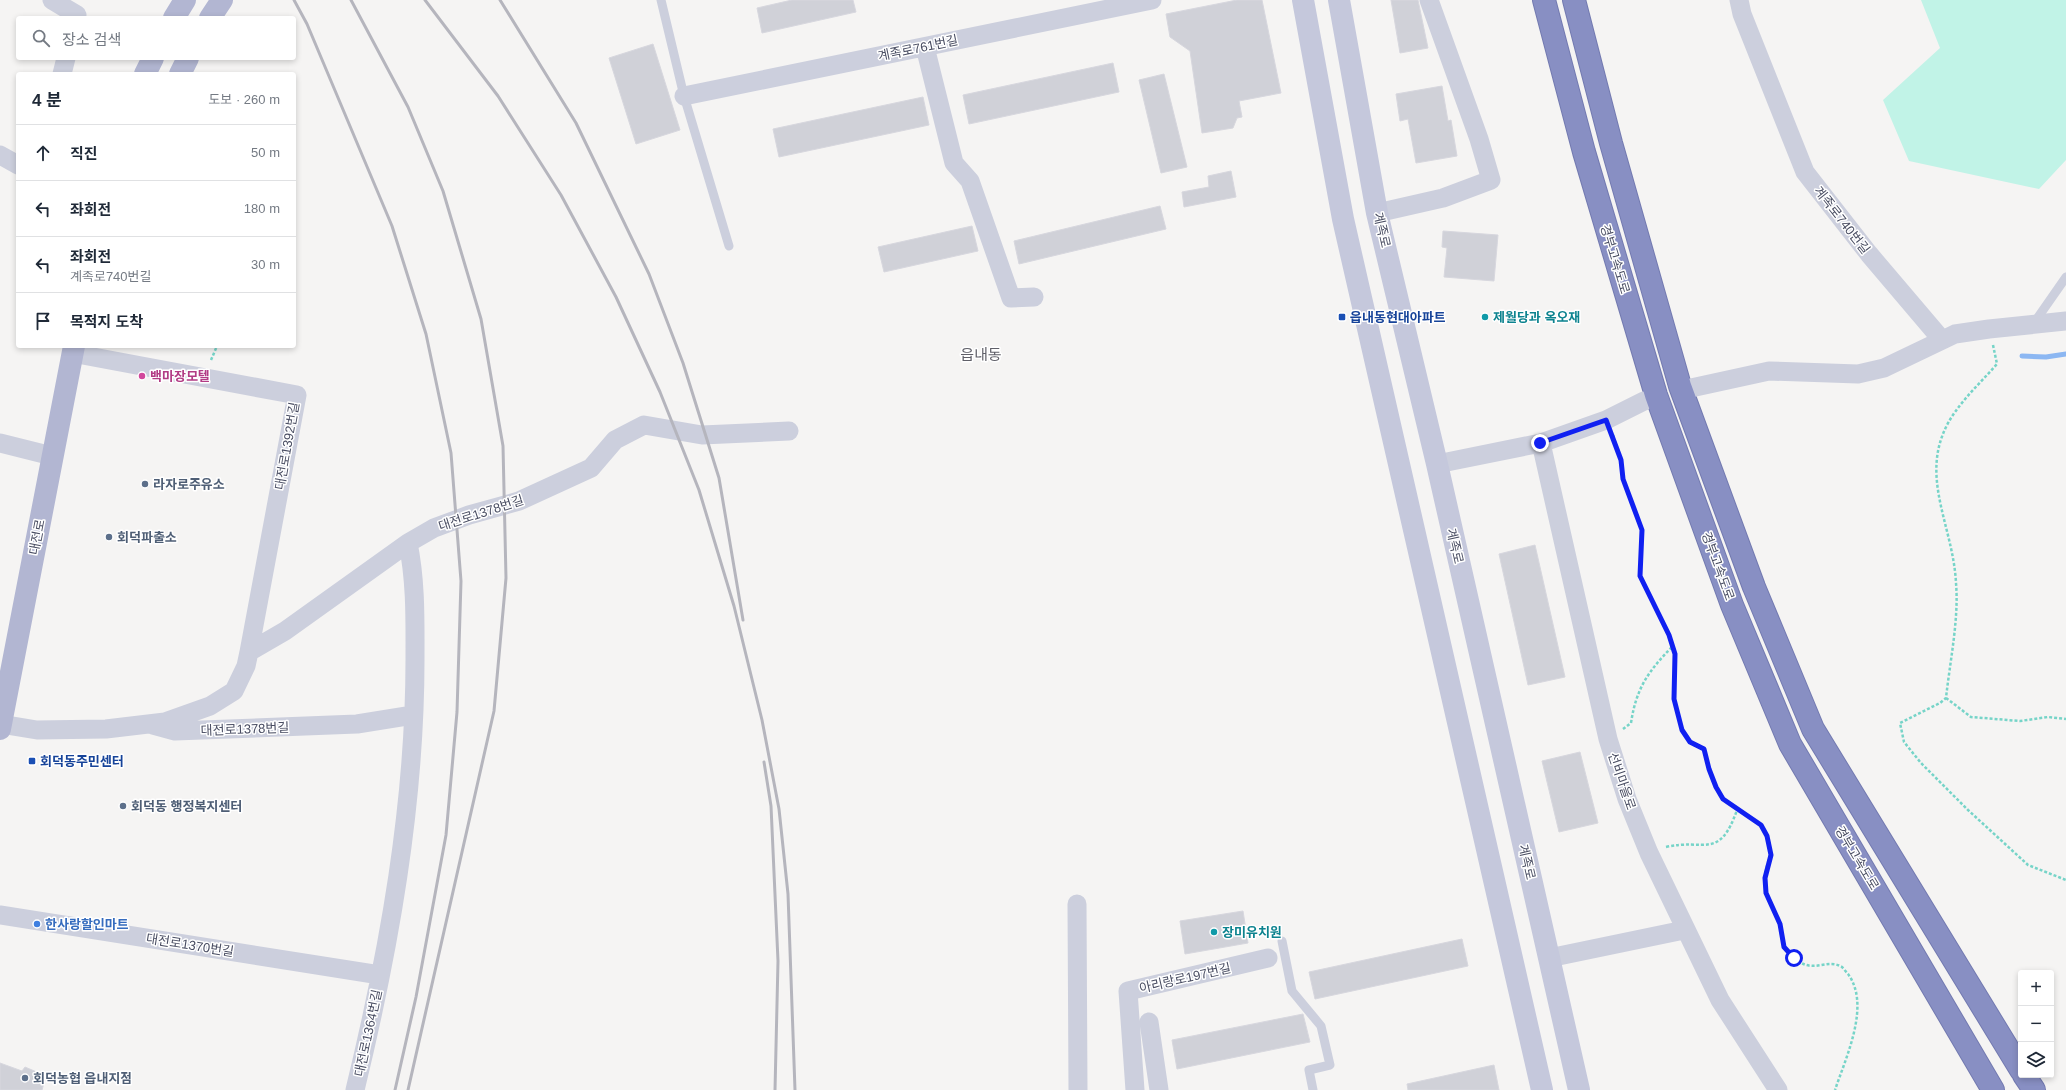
<!DOCTYPE html>
<html lang="ko">
<head>
<meta charset="utf-8">
<style>
	body { margin:0; font-family:Helvetica,"Noto Sans KR",sans-serif; background:#f2f2f3; color:#1f2937 }
	.controls { position:absolute; right:12px; bottom:12px; display:grid; overflow:hidden; border-radius:4px; box-shadow:0 2px 6px #0003 }
	.controls button { width:36px; height:36px; display:grid; place-items:center; padding:0; border:0; border-bottom:1px solid #e0e1e3; background:#fff; color:#1f2937; font:20px sans-serif }
	.stop { position:absolute; width:12px; height:12px; margin:-9px; border:3px solid #1020f1; border-radius:50%; background:#fff }
	.stop.end { background:#1020f1; border-color:#fff; box-shadow:0 1px 4px #0008 }
	.list { margin:0; padding:0; list-style:none }
	h2 { display:flex; justify-content:space-between; align-items:center; height:52px; margin:0; padding:0 16px; font-size:17px }
	h2 small { font-size:13px; font-weight:400; color:#747a83 }
	.list li { display:grid; grid-template-columns:26px 1fr auto; gap:12px; align-items:center; box-sizing:border-box; height:56px; padding:0 16px; border-top:1px solid #e0e1e3 }
	.list b { display:block; font-size:15px; white-space:nowrap }
	.list p { margin:0; font-size:13px; white-space:nowrap; color:#747a83 }
	.list em { font-size:13px; font-style:normal; color:#747a83 }
	.icon { flex:none; width:22px; height:22px; fill:none; stroke:currentColor; stroke-width:2; stroke-linecap:round; stroke-linejoin:round }
	.map { position:relative; flex:none; width:2066px; height:1090px; overflow:hidden }
	.search { position:absolute; background:#fff; box-shadow:0 2px 6px #0003; left:16px; top:16px; width:280px; height:44px; display:flex; align-items:center; gap:10px; box-sizing:border-box; padding:0 14px; border-radius:4px; color:#747a83; font-size:15px }
	.panel { position:absolute; background:#fff; box-shadow:0 2px 6px #0003; left:16px; top:72px; width:280px; height:276px; border-radius:4px }
	.map>svg:first-child { display:block }
	.green { fill:#c1f3e7 }
	.lines { fill:none; stroke-linecap:round; stroke-linejoin:round }
	.stream { stroke:#8cb7f2; stroke-width:5 }
	.building { fill:#d0d1d8; stroke:#d7d7de }
	.highway-casing { stroke:#737ab0; stroke-width:24 }
	.path { stroke:#76d4c8; stroke-width:2.5; stroke-dasharray:3 2; stroke-linecap:butt }
	.lane { stroke:#cccfdd; stroke-width:9 }
	.street { stroke:#cccfdd; stroke-width:19 }
	.secondary { stroke:#c5c8dc; stroke-width:22 }
	.primary { stroke:#b2b6d2; stroke-width:22 }
	.highway { stroke:#888fc3; stroke-width:22 }
	.rail { stroke:#b5b5bd; stroke-width:3 }
	.route { stroke:#1020f1; stroke-width:5 }
	.transit-dot { fill:#1a4fb4; stroke:#fff; stroke-width:1.5 }
	.culture-dot { fill:#0f9aa8; stroke:#fff; stroke-width:1.5 }
	.hotel-dot { fill:#d1479c; stroke:#fff; stroke-width:1.5 }
	.service-dot { fill:#5c6f8a; stroke:#fff; stroke-width:1.5 }
	.shop-dot { fill:#3f7fe0; stroke:#fff; stroke-width:1.5 }
	.labels { text-anchor:middle; dominant-baseline:central; stroke-width:3; stroke-linejoin:round; paint-order:stroke }
	.street-label { font-size:13px; fill:#494d62; stroke:#fff }
	.transit-label { font-size:13px; font-weight:bold; fill:#164399; stroke:#fff; text-anchor:start }
	.culture-label { font-size:13px; font-weight:bold; fill:#0d838f; stroke:#fff; text-anchor:start }
	.hotel-label { font-size:13px; font-weight:bold; fill:#b23c85; stroke:#fff; text-anchor:start }
	.service-label { font-size:13px; font-weight:bold; fill:#4e5e75; stroke:#fff; text-anchor:start }
	.shop-label { font-size:13px; font-weight:bold; fill:#366cbe; stroke:#fff; text-anchor:start }
	.quarter-label { font-size:15px; fill:#5f5f68; stroke:#fff }
</style>
</head>
<body>
<div class="map">
<svg width="2066" height="1090" viewBox="0 0 2066 1090">
	<rect width="100%" height="100%" fill="#f5f4f3"/>
	<path class="green" d="M1921,0h145v160l-27,29 -130,-28 -26,-61 57,-52z"/>
	<g class="lines">
		<path class="stream" d="M2022,356l24,1 20,-3"/>
	</g>
	<path class="building" d="M792,0h61l3,12 -94,21 -5,-25z
		M1237,0h25l19,93 -42,8 3,16 -5,1 -4,10 -31,5 -12,-82 -20,-14 -4,-23z
		M1391,0h27l10,48 -28,5z
		M653,44l27,86 -44,14 -27,-86z
		M1113,63l6,29 -150,32 -6,-29z
		M1164,74l23,93 -26,6 -22,-93z
		M1442,86l6,35 3,-1 6,36 -41,7 -8,-44 -8,2 -4,-27z
		M923,97l6,28 -150,32 -6,-28z
		M1231,171l5,26 -52,10 -2,-15 27,-5 -1,-11z
		M1160,206l6,23 -147,35 -5,-23z
		M972,226l6,25 -94,21 -6,-25z
		M1443,231l55,4 -4,46 -50,-4 3,-29 -5,-1z
		M1535,545l30,132 -37,8 -29,-131z
		M1580,752l18,71 -39,9 -17,-71z
		M1243,911l5,32 -63,11 -5,-33z
		M1462,939l6,27 -153,33 -6,-27z
		M1303,1014l7,28 -133,27 -5,-29z
		M0,1063l22,8 3,-4 21,9 -4,14h-42z
		M1494,1065l5,25h-91l-1,-6z"/>
	<g class="lines">
		<defs>
			<path id="highway" d="M1544,0l40,152 72,243 76,210 58,139 203,346
				M1574,0l37,143 69,243 74,201 59,142 208,341
				M2024,1075l10,15"/>
		</defs>
		<use href="#highway" class="highway-casing"/>
		<path class="path" d="M1993,345l4,19c-14,16 -30,31 -42,48 -41,58 -2,110 1,171 3,36 -6,78 -10,115l-6,5 -40,20 4,19 17,21 47,47 60,55 38,15
			M211,360l6,-14
			M1613,435l8,25 2,19 19,51 -2,46 29,59 6,19 -1,45 4,17 4,14 8,12 14,7c4,16 8,38 20,50 14,14 35,18 43,37 8,20 -2,26 -2,44 -1,17 10,29 15,45 1,7 1,15 4,21 1,3 5,7 8,9 19,22 34,2 50,12 2,2 4,5 6,7 23,31 -2,83 -13,116
			M1946,698l25,19 49,4 28,-4 18,2
			M1623,729l8,-6c5,-34 17,-52 42,-77
			M1666,847c39,-9 53,14 71,-37"/>
		<path class="lane" d="M661,0l23,96 45,150
			M2034,323l32,-46
			M1282,941l10,50 29,35 9,39 -21,5 4,20"/>
		<path class="street" d="M52,0l25,15
			M1739,0l3,14 63,158 64,82 73,86
			M925,47l29,116 16,18 41,117 23,-1
			M62,74l4,-16
			M684,96l468,-96
			M0,155l18,10
			M1377,213l66,-15 48,-18 -12,-41 -50,-139
			M1691,388l78,-17 89,3 26,-6 71,-34 34,-5 77,-8
			M0,443l52,13
			M1541,443l67,296 19,60 22,54 71,147 58,90
			M1437,464l104,-21 65,-23 38,-19
			M249,652l36,-21 123,-88 26,-15 35,-13 50,-14 72,-33 24,-28 29,-15 58,10 87,-4
			M1,724l36,6 69,-1 59,-7 45,-16 24,-15 12,-25 3,-14 48,-257 -225,-42
			M153,725l22,6 182,-7 56,-9
			M1077,904l1,186
			M0,915l380,60
			M1549,958l135,-28
			M1149,1022l10,68
			M355,1090c34,-140 60,-285 60,-430 0,-39 1,-78 -7,-117
			M1135,1090l-7,-99 140,-33"/>
		<path class="secondary" d="M1303,0l40,219 199,871
			M1339,0l38,213 60,251 142,626"/>
		<path class="primary" d="M174,18l11,-18
			M210,18l12,-18
			M145,74l8,-16
			M180,74l8,-16
			M0,729l74,-383"/>
		<use href="#highway" class="highway"/>
		<path class="rail" d="M294,0l13,24 85,202 34,108 25,119 10,128 -4,131 -11,123 -30,162 -21,93
			M351,0l57,107 35,84 38,128 22,127 3,132 -12,133 -86,379
			M425,0l73,96 63,99 55,102 44,95 39,98 35,116 28,114 17,89 9,85 7,196
			M500,0l76,123 73,151 34,89 36,115 24,142
			M764,762l7,44 7,155 -3,129"/>
	</g>
	<g class="lines">
		<path class="route" d="M1540,443l66,-23 15,40 2,19 19,51 -2,46 29,59 6,19 -1,45 8,31 8,12 14,7 5,20 7,18 7,12 38,26 6,11 4,19 -6,23 1,15 14,31 4,23 10,11"/>
	</g>
	<g class="transit-dot">
		<rect x="1338" y="313" width="8" height="8" rx="2"/>
		<rect x="28" y="757" width="8" height="8" rx="2"/>
	</g>
	<g class="culture-dot">
		<circle cx="1485" cy="317" r="4"/>
		<circle cx="1214" cy="932" r="4"/>
	</g>
	<circle class="hotel-dot" cx="142" cy="376" r="4"/>
	<g class="service-dot">
		<circle cx="145" cy="484" r="4"/>
		<circle cx="109" cy="537" r="4"/>
		<circle cx="123" cy="806" r="4"/>
		<circle cx="25" cy="1078" r="4"/>
	</g>
	<circle class="shop-dot" cx="37" cy="924" r="4"/>
	<g class="labels">
		<g class="street-label">
			<text transform="translate(918 48) rotate(-12)">계족로761번길</text>
			<text transform="translate(1842 220) rotate(52)">계족로740번길</text>
			<text transform="translate(1382 230) rotate(77)">계족로</text>
			<text transform="translate(1615 259) rotate(73)">경부고속도로</text>
			<text transform="translate(287 446) rotate(-80)">대전로1392번길</text>
			<text transform="translate(481 513) rotate(-18)">대전로1378번길</text>
			<text transform="translate(37 537) rotate(-79)">대전로</text>
			<text transform="translate(1455 546) rotate(77)">계족로</text>
			<text transform="translate(1718 566) rotate(70)">경부고속도로</text>
			<text transform="translate(245 729) rotate(-2)">대전로1378번길</text>
			<text transform="translate(1622 781) rotate(71)">선비마을로</text>
			<text transform="translate(1857 858) rotate(59)">경부고속도로</text>
			<text transform="translate(1527 862) rotate(77)">계족로</text>
			<text transform="translate(190 945) rotate(9)">대전로1370번길</text>
			<text transform="translate(1185 978) rotate(-13)">아리랑로197번길</text>
			<text transform="translate(368 1033) rotate(-78)">대전로1364번길</text>
		</g>
		<g class="transit-label">
			<text x="1350" y="317">읍내동현대아파트</text>
			<text x="40" y="761">회덕동주민센터</text>
		</g>
		<g class="culture-label">
			<text x="1493" y="317">제월당과 옥오재</text>
			<text x="1222" y="932">장미유치원</text>
		</g>
		<g class="hotel-label">
			<text x="150" y="376">백마장모텔</text>
		</g>
		<g class="service-label">
			<text x="153" y="484">라자로주유소</text>
			<text x="117" y="537">회덕파출소</text>
			<text x="131" y="806">회덕동 행정복지센터</text>
			<text x="33" y="1078">회덕농협 읍내지점</text>
		</g>
		<g class="shop-label">
			<text x="45" y="924">한사랑할인마트</text>
		</g>
		<g class="quarter-label">
			<text x="981" y="354">읍내동</text>
		</g>
	</g>
</svg>
<div class="controls">
<button>+</button>
<button>−</button>
<button><svg class="icon" aria-label="layers" viewBox="0 0 24 24"><path d="M12 4l9 5-9 5-9-5zM3 14l9 5 9-5"/></svg></button>
</div>
<div class="stop" style="left:1794px;top:958px"></div>
<div class="stop end" style="left:1540px;top:443px"></div>
<div class="search"><svg class="icon" aria-label="search" viewBox="0 0 24 24"><circle cx="10" cy="10" r="6"/><path d="M15 15l6 6"/></svg>장소 검색</div>
<section class="panel">
<h2>4 분<small>도보 · 260 m</small></h2>
<ul class="list">
<li><svg class="icon" aria-label="ahead" viewBox="0 0 24 24"><path d="M12 20V5M6 11l6-6 6 6"/></svg><div><b>직진</b></div><em>50 m</em></li>
<li><svg class="icon" aria-label="left" viewBox="0 0 24 24"><path d="M17 20v-9H6M10 6l-5 5 5 5"/></svg><div><b>좌회전</b></div><em>180 m</em></li>
<li><svg class="icon" aria-label="left" viewBox="0 0 24 24"><path d="M17 20v-9H6M10 6l-5 5 5 5"/></svg><div><b>좌회전</b><p>계족로740번길</p></div><em>30 m</em></li>
<li><svg class="icon" aria-label="arrive" viewBox="0 0 24 24"><path d="M6 21V4h12l-3 4 3 4H6"/></svg><div><b>목적지 도착</b></div></li>
</ul>
</section>
</div>
</body>
</html>
